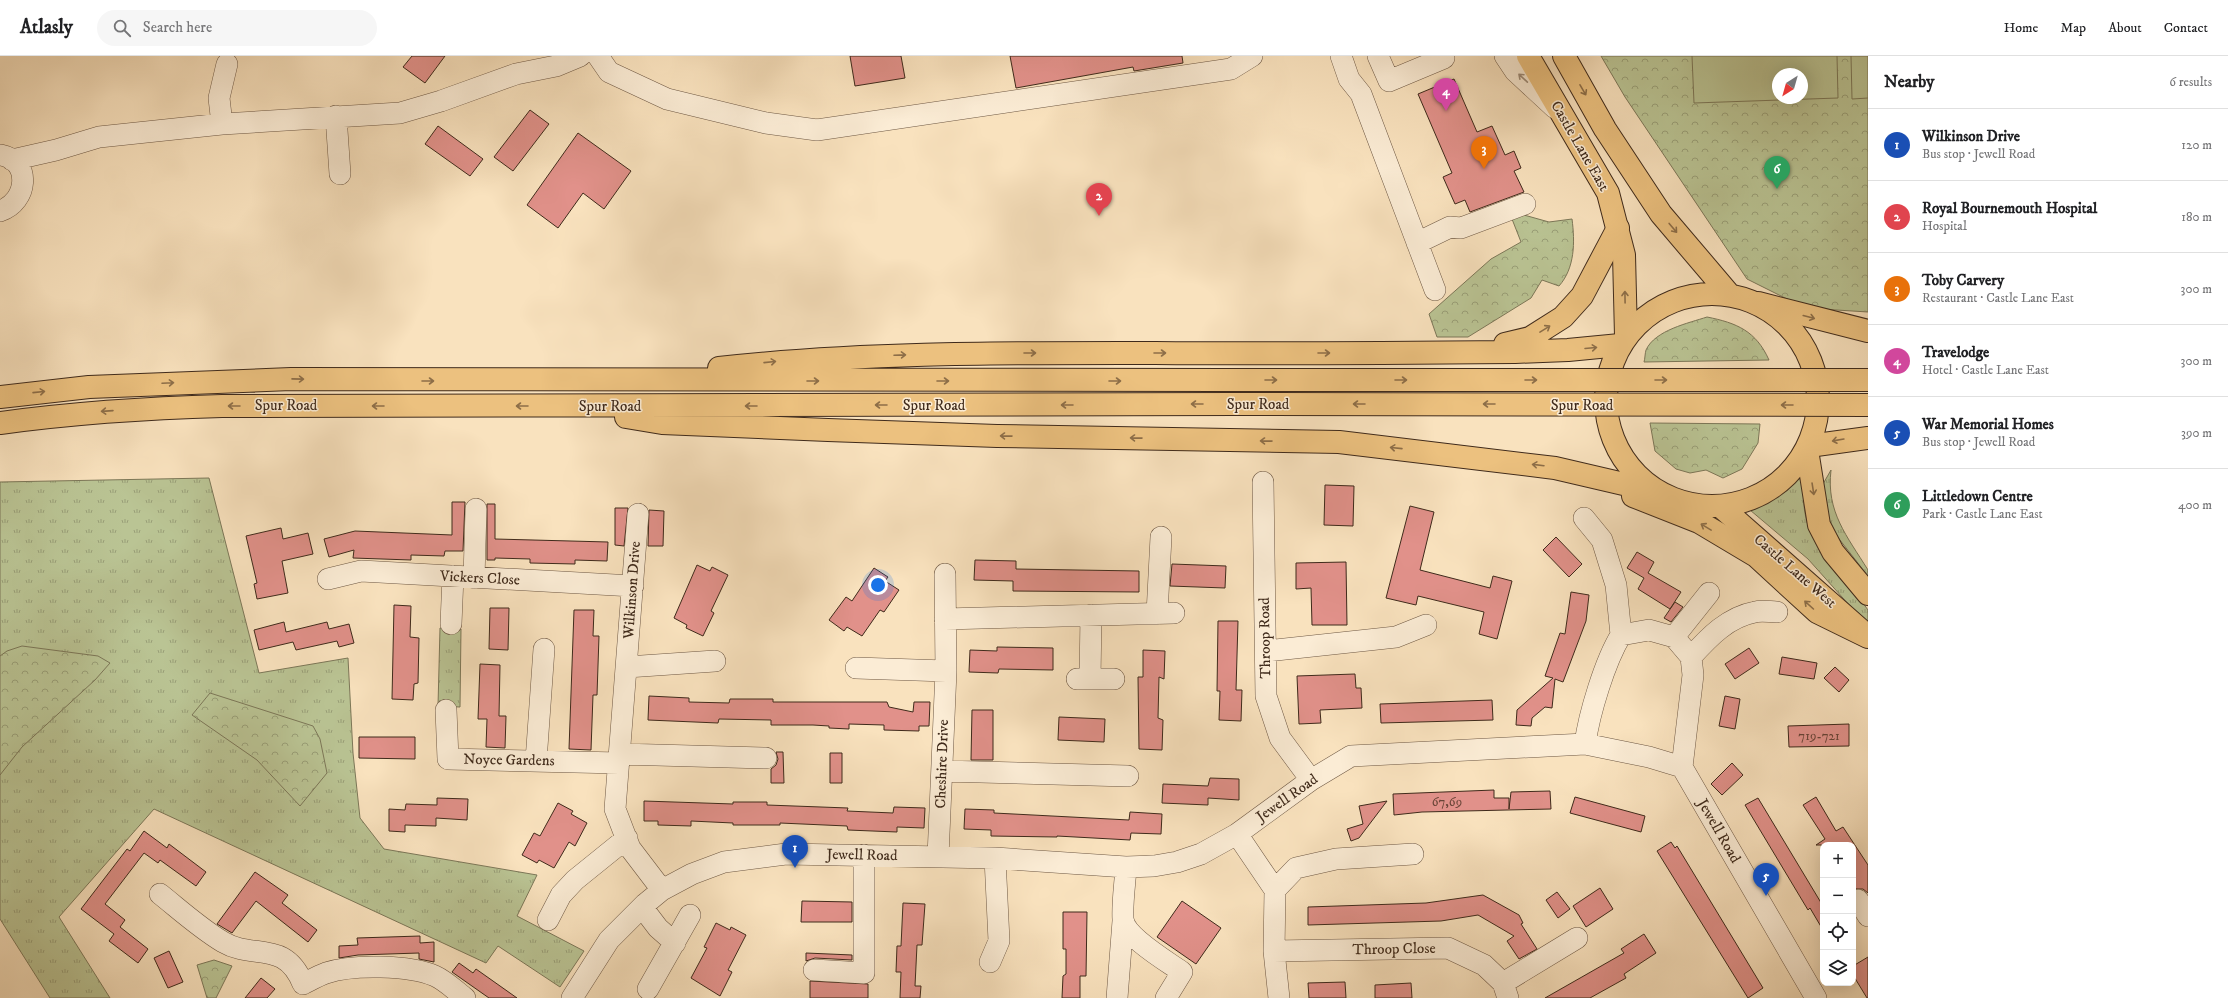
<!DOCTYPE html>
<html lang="en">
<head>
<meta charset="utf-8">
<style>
	body { margin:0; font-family:"IM FELL DW Pica",serif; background:#f6f6f6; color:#202124 }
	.controls { position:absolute; right:12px; bottom:12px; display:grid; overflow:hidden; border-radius:8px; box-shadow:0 4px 16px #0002 }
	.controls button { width:36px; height:36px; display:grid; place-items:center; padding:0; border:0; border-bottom:1px solid #e0e0e0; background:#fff; color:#202124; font:20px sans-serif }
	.compass { position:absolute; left:1772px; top:12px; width:36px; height:36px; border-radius:50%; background:#fff; box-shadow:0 4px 16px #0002; rotate:217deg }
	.you { position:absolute; left:878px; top:529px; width:14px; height:14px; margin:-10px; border:3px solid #fff; border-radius:50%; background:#1a73e8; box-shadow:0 0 0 6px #1a73e833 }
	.badge { display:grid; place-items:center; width:26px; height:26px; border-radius:50%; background:#7c3aed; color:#fff; font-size:13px; font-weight:700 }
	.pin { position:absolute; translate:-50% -33px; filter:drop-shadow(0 1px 2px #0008) }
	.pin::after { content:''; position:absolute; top:21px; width:14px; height:12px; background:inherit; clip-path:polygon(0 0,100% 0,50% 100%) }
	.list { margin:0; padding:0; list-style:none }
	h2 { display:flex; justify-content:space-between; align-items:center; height:52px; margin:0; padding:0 16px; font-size:17px }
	h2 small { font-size:13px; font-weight:400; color:#757577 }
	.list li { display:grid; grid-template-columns:26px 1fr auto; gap:12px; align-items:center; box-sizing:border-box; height:72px; padding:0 16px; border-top:1px solid #e0e0e0 }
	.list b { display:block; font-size:15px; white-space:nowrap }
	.list p { margin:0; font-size:13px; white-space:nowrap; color:#757577 }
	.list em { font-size:13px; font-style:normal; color:#757577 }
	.icon { flex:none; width:22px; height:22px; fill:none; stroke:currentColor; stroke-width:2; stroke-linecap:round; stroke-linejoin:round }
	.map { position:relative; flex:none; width:1868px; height:942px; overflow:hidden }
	header { display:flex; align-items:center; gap:24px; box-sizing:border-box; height:56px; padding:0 20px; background:#fff; border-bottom:1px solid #e0e0e0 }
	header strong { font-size:19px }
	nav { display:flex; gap:22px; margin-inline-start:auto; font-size:14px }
	.search { width:280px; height:36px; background:#f6f6f6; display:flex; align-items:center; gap:10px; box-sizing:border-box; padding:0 14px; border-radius:22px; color:#757577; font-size:15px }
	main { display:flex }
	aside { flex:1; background:#fff }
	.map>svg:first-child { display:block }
	.grass { fill:url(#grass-tufts); stroke:#7c7758 }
	.forest { fill:url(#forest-crowns); stroke:#7c7758; fill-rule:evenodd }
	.pitch { fill:#bac494; stroke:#7c7758; fill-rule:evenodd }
	.building { fill:#e1918a; stroke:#3f2a1b }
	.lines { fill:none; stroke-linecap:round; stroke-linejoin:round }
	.minor-casing { stroke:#6e5844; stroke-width:22 }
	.major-casing { stroke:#3f2a1b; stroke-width:24 }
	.highway-casing { stroke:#3f2a1b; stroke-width:24 }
	.minor { stroke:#fbecd5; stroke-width:21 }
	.major { stroke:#ecc17f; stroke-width:22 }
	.highway { stroke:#ecc17f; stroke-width:22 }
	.highway-bridge-casing { stroke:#3f2a1b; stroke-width:24; stroke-linecap:butt }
	.highway-bridge { stroke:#ecc17f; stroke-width:22 }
	.oneway { stroke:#9d8b78 }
	.oneway2 { stroke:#8d6e48 }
	.labels { text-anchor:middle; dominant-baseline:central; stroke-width:3; stroke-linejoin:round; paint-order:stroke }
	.number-label { font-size:13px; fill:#684437 }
	.street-label { font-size:15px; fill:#3f2a1b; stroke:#fbecd5 }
</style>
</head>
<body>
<header>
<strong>Atlasly</strong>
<div class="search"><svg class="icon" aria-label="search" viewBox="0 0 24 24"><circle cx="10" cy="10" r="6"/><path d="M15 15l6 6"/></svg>Search here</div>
<nav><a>Home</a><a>Map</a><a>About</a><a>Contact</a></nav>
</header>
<main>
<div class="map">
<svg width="1868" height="942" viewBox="0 0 1868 942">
	<defs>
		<pattern id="grass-tufts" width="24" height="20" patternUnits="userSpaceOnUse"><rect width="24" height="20" fill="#bac494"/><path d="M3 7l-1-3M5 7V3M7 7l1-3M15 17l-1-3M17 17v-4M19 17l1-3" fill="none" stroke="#999f78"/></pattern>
		<pattern id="forest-crowns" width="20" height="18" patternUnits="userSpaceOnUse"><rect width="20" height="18" fill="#bac494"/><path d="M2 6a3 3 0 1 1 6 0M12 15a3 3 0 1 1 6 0" fill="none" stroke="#999f78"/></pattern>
	</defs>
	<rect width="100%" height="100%" fill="#f9e2be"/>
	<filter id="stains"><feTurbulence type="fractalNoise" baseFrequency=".005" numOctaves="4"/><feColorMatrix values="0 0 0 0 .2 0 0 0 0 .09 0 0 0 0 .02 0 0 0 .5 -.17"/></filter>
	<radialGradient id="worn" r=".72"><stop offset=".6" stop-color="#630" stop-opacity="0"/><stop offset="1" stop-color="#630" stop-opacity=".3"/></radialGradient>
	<path class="grass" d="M1831,414c-5,42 16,66 37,100v6l-39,-50 -6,-42z
		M1805,417c-2,21 -3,38 5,57l58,80v16l-60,-67 -58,-49 33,-18z
		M209,422l50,195 89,-15 5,95 7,65 24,31 153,26 -20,41 67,35 -24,36 -62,-41 -12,17 -332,-154 -95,108 51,81h-60l-50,-79v-437z
		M440,572l21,1 -1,78 -22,-1z"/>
	<path class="forest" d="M1601,0h267v256l-63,-4 -58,-29 -122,-182zM1778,18h24v24h-24z
		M1524,159l25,7 23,-3c3,23 3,49 -13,67l-17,-6 -11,18 -63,39h-31l-8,-23 62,-55 30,-17 -9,-23z
		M1707,261c30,6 49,14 62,43l-125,2c1,-3 1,-9 2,-12 9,-20 43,-27 61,-33z
		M1650,367l110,1 -2,19 -16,26 -19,9 -17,-8 -16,3 -14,-4 -21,-18z
		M22,590l76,10 12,7 -15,17 -73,67 -22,28v-119l7,-5z
		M210,637l103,33 7,13 7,34 -27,33 -43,-46 -65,-45z
		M214,904l18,6 -16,32h-9l-10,-33z"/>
	<path class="pitch" d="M1692,0h145l1,42 -144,5zM1778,18h24v24h-24z
		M1851,0h17v42l-16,1z"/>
	<path class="building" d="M412,0h33l-20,27 -22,-16z
		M850,0h51l4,22 -50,8z
		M1010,0h172l1,7 -49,8 -1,-4 -117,21z
		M1454,23l23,53 15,-6 13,29 9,-4 7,17 -7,3 10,21 -54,20 -5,-12 -10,4 -12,-27 9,-4 -34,-79z
		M530,54l19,14 -36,47 -19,-14z
		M438,70l45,33 -13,17 -45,-32z
		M578,77l53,38 -27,38 -21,-16 -25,35 -31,-23z
		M1325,429l29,1 -1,40 -29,-1z
		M452,446h13l-2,49h-18l-1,5 -33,-1v5l-58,-2 1,-8 -25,7 -5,-18 31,-8 97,4z
		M487,448h8v35l113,3 -1,19 -32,-1v4l-45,-1v-4l-35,-1v2h-8z
		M1410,450l24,6 -14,58 70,18 3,-12 19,5 -15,58 -18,-5 5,-22 -66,-16 -2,9 -30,-7z
		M615,452h13l-4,38 -9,-1z
		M649,454l15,1 -1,35h-15z
		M281,472l2,11 25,-6 5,21 -31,7 6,32 -31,6 -3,-15 3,-1 -11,-47z
		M1556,481l26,27 -13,13 -26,-27z
		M1637,496l17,10 -6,11 33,19 -11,17 -32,-20 6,-11 -17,-10z
		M975,504l41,1v8l123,2v21l-126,-1v-10l-39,-1z
		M1346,506l1,63h-35l-1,-37 -15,1v-26z
		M1172,508l54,2 -1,22 -55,-2z
		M697,509l13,6 2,-4 16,8 -17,36 3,2 -11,23 -17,-8 1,-3 -13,-7z
		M874,512l14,9 -3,4 14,9 -15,22 -4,-2 -18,26 -15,-9 -3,4 -15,-11 17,-23 6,4z
		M1571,536l18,3 -3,26 -23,61 -8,-3 -3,29 -7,-1 -13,11 -1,8 -15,-1 1,-15 36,-32 -8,-2 15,-43 5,1z
		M1675,546l8,5 -12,15 -7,-4z
		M394,549l17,1 -1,31 9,1 -1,45 -4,1 -1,16 -21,-1z
		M490,552h19l-1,42 -19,-1z
		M574,554h20l-1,26h6l-2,59h-4l-2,55 -22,-1z
		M1218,565h20l-2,69h6l-1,31 -22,-1 1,-29h-3z
		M284,566l2,10 41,-10 2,7 20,-5 5,19 -15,4 -2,-6 -41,9 -3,-8 -34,8 -5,-20z
		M997,591l56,1v22l-54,-1 -1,4 -29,-1 1,-22 27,1z
		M1749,592l10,15 -24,16 -10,-15z
		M1143,594l22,1 -1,28 -5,-2 -1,41 5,2 -1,30 -23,-1 -1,-72h5z
		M1782,601l35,6 -3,16 -35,-5z
		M480,608l20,1 -1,51h7l-1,32 -19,-1 1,-28h-9z
		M1835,611l14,13 -10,12 -15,-14z
		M1355,618l1,14h5l1,20 -42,2 1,13 -22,1 -2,-48z
		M649,640l40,2v4l40,1 1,-4h43v3h114l2,5 24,5 1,-10h16l-1,24h-10v5l-35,-1v-5l-35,-1v5l-20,-1v-2l-16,-1h-42v-5l-52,-1 -1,4 -70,-3z
		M1725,640l15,3 -5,30 -16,-3z
		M1492,644l1,20 -112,3 -1,-19z
		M972,654h21v50h-22z
		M1059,661l46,2 -1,23 -46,-2z
		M1849,668v22l-60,1 -1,-21z
		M359,681h56v22l-56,-1z
		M776,696h7l1,31h-13v-14l5,-4 2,-6z
		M830,697h12v30h-12z
		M1732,707l11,12 -21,20 -11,-11z
		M1210,722l29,1v21l-31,-2v7l-46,-2 1,-19 45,2z
		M1494,734v8h15v11l2,-17 39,-1 1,18 -129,3 -28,3 -1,-21z
		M1575,741l70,19 -4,16 -71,-19z
		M1816,741l20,34 7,-4 25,38v28l-5,-4h-7l-3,-5v-39h-37l9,-6 -22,-34z
		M437,742l31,1 -1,21 -31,-2v8l-31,-1v7l-16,-1v-22l16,1 1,-6 31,1z
		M1758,742l65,108v24l-13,-22 -2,2 -63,-105z
		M644,745l89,3v-2h34v3l81,3 -1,3 46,2 1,-6 31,1 -1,20 -27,-1v5l-49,-2 -1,-4 -67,-3v2h-47v-2l-42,-2v5l-33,-1v-4h-14z
		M1387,745l-28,37 -8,3 -4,-12 16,-5 -4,-18z
		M558,747l15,8 -2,3 16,9 -12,23 -6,-4 -15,26 -15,-8 -2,3 -15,-8 12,-22 6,3z
		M965,753l29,1v3l135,7 1,-8 32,2 -1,20 -30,-1 -1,7 -73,-4v1l-66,-1v-6l-27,-1z
		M144,775l23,17 2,-4 37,28 -10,14 -36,-26 -2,3 -14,-10 -39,51 20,16 -5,7 28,22 -10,14 -29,-22 5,-7 -33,-25 46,-60 3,2z
		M1671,786l4,6 2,-2 86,142 -15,10 -91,-147z
		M255,816l33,23 -6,8 35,27 -9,12 -52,-41 -24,32 -15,-9z
		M1600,832l13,21 -27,18 -13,-21z
		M1557,836l13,17 -12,9 -12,-18z
		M1483,839l36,20 4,8 -2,1 16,25 -18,10 -12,-18 7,-5 -36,-21 -37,6 -133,4v-18l118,-4z
		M802,845l50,1v20h-51z
		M1182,845l39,27 -25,36 -39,-27z
		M903,847l22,1 -3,41h-5l-2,41h6l-1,12h-20l1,-26h-5l1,-26h4z
		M1063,856h24l-1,64h-6v22h-18l1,-22 3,-2v-25h-3z
		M716,867l14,7 1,-3 15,8 -18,35 4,2 -12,24 -29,-18 16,-30 -3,-1z
		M1644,878l12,19 -32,21 2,4 -36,20h-45l79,-45 -3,-4z
		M420,880v7l14,-1v20l-15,-3v-6l-61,2 -19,3v-12l19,-1 -1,-7z
		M169,895l14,31 -15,6 -14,-30z
		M806,897l46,2v5l-37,-2 -9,3z
		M1868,901v41h-1l-14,-23v-9z
		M459,907l14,10 3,-4 41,29h-28l-37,-26z
		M261,922l14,11 -8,9h-22z
		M810,925l58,3v14h-58z
		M1345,926l1,16h-37l-1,-15z
		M1411,927l1,15h-37v-13z"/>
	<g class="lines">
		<defs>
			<path id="minor" d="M598,0l11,16 58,27 99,24 51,7 414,-61 21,-13
				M1341,0l8,23 12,15 74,196
				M1378,0l11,25 55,-23 -1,-2
				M1505,0l10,15 40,37
				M336,60l4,58
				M222,68l-3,-26 8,-34
				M12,104l44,-10 43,-13 123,-13 178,-11 41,-12 75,-27 40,-8 24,-10
				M0,155c28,-9 32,-50 1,-56
				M1417,187l33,-16 11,1 64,-24
				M1263,426l3,214 14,42 31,42
				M638,458l-23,295 15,39 32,42
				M1584,462l18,22 14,45 5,50
				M474,522l2,-69
				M328,523l33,-8 272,15
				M1157,558l4,-77
				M945,563l229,-6
				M451,568l2,-48
				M1674,581l35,-44
				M1266,595l130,-14 30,-12
				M1691,601c18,-20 37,-40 64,-45 7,-2 15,0 22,0
				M627,611l88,-6
				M856,612l90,3
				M1077,623h37
				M1090,623l1,-64
				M446,654l2,49 171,4
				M1585,688c4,-30 20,-83 36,-109l28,-5 25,7 17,20 2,18 -11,92
				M620,698l146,4
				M536,705l8,-112
				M942,715l186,5
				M1237,778l38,56 -1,61 5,47
				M938,801l8,-186 -1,-97
				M1126,811c-1,17 -4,36 -3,52 2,18 45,43 59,53l-16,26
				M1275,834l21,-22 40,-9 77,-5
				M160,838c20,16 41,35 63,48 30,18 62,-3 80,42 8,-4 15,-8 23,-11 26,-9 84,-8 109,3 11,5 21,15 30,22
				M1858,844l10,16
				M642,851l16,21 17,15
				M548,864l13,-25 14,-15 52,-42
				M1274,895l174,-3 36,17 19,18 5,15
				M990,906l9,-21 -4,-83
				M814,914l50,3v-118
				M1503,927l74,-45
				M648,933l42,-74
				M572,942l37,-58 36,-36 17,-14 30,-16 32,-12 62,-8 209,4 131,9 28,-1 23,-4 24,-8 36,-20 74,-54 40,-24 234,-12 64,13 33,10 134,231
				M1117,942l6,-77"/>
			<path id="major" d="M1528,0l80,137 16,62 2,81
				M1564,0l41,73 56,85 68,80
				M1606 344a106 106 0 1 1 212 0a106 106 0 1 1-212 0Z
				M1807,394l12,75 14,27 35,42
				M1720,450l143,126"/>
			<path id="highway" d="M1758,247l110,28
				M1505,288l25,-6 33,-21 19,-21 36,-68
				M719,312c144,-16 290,-15 436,-15 120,1 240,0 360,-1l53,-2 52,-5
				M0,341l89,-10 202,-8 941,1
				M626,361l36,6 166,7 169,6 342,6 216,26 103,24
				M0,367c74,-10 148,-15 222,-17l1014,-2
				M1809,390l59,-8
				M1633,440l66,26 57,34 61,56 51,25"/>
		</defs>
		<use href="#minor" class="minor-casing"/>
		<use href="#major" class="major-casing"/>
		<use href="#highway" class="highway-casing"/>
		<use href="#minor" class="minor"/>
		<use href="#major" class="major"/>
		<use href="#highway" class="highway"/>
		<defs>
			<path id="highway-bridge" d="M1232,324h636
				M1236,348l632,1"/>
		</defs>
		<use href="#highway-bridge" class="highway-bridge-casing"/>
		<use href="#highway-bridge" class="highway-bridge"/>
	</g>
	<defs><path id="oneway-shaft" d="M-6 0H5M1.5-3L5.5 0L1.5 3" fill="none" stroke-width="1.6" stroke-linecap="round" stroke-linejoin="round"/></defs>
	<use class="oneway" href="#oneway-shaft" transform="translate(1523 22) rotate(-137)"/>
	<g class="oneway2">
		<use href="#oneway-shaft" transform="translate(1583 34) rotate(60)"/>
		<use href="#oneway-shaft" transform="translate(1673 172) rotate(50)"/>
		<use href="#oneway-shaft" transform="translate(1625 241) rotate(-91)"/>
		<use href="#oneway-shaft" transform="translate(1809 261) rotate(15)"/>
		<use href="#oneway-shaft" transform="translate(1545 273) rotate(-32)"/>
		<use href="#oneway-shaft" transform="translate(1591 292) rotate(-5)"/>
		<use href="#oneway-shaft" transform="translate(1030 297)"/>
		<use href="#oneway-shaft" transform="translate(1160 297)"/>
		<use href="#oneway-shaft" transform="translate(1324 297)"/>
		<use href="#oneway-shaft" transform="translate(900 299) rotate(-2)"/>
		<use href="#oneway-shaft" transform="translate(770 306) rotate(-6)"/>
		<use href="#oneway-shaft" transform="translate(298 323) rotate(1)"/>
		<use href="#oneway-shaft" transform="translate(1271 324)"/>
		<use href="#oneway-shaft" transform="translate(1401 324)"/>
		<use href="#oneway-shaft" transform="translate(1531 324)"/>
		<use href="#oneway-shaft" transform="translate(1661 324)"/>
		<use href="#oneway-shaft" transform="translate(428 325)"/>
		<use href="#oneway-shaft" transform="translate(813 325)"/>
		<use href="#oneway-shaft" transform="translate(943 325)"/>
		<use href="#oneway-shaft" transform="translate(1115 325)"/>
		<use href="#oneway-shaft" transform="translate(168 327) rotate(-3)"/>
		<use href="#oneway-shaft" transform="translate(39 336) rotate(-6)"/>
		<use href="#oneway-shaft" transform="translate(1197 348) rotate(180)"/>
		<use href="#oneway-shaft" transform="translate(1359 348) rotate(-180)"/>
		<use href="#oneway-shaft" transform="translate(1489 348) rotate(-180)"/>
		<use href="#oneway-shaft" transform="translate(881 349) rotate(180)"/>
		<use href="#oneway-shaft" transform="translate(1067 349) rotate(180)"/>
		<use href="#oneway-shaft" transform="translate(1787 349) rotate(-180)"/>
		<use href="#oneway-shaft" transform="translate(234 350) rotate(180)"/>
		<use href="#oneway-shaft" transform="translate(378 350) rotate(-180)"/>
		<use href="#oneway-shaft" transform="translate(522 350) rotate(-180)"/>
		<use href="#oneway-shaft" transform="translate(751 350) rotate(180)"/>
		<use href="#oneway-shaft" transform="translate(107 355) rotate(176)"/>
		<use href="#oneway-shaft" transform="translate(1006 380) rotate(-179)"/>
		<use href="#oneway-shaft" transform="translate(1136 382) rotate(-179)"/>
		<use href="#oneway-shaft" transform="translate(1838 384) rotate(170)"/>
		<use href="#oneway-shaft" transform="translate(1266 385) rotate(-179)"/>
		<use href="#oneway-shaft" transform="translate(1396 392) rotate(-174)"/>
		<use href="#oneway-shaft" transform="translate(1538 409) rotate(-173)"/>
		<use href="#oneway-shaft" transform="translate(1813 433) rotate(81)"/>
		<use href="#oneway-shaft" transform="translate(1706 471) rotate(-149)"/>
		<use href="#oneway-shaft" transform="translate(1809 549) rotate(-138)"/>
	</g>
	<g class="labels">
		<g class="number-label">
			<text x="1819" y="680">719-721</text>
			<text x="1447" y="746">67,69</text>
		</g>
		<g class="street-label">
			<text transform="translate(1580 90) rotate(60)">Castle Lane East</text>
			<text x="1258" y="348">Spur Road</text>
			<text x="286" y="349">Spur Road</text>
			<text x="934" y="349">Spur Road</text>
			<text x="1582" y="349">Spur Road</text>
			<text x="610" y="350">Spur Road</text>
			<text transform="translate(1795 515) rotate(41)">Castle Lane West</text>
			<text transform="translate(480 522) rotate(3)">Vickers Close</text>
			<text transform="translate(632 534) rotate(-86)">Wilkinson Drive</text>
			<text transform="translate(1265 582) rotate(-91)">Throop Road</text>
			<text transform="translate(509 704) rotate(1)">Noyce Gardens</text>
			<text transform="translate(942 708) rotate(-88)">Cheshire Drive</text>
			<text transform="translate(1287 742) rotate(-35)">Jewell Road</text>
			<text transform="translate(1719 775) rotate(60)">Jewell Road</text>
			<text transform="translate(862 799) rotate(1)">Jewell Road</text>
			<text transform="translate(1394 893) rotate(-1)">Throop Close</text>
		</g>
	</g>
	<rect width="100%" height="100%" filter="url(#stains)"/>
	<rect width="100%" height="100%" fill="url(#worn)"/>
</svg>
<div class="controls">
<button>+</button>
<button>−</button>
<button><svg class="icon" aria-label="locate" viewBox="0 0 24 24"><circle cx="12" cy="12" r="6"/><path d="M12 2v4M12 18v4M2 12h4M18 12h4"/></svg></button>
<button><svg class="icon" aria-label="layers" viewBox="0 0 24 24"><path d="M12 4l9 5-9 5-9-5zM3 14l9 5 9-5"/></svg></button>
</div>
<svg class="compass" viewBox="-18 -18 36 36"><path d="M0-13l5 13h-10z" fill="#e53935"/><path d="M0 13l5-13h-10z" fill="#757577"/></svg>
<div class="you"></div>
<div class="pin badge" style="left:795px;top:812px;background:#1a4fb4">1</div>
<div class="pin badge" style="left:1099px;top:160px;background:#e0444e">2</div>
<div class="pin badge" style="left:1484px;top:113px;background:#e8710a">3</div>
<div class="pin badge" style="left:1446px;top:55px;background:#d1479c">4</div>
<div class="pin badge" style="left:1766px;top:840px;background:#1a4fb4">5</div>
<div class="pin badge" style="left:1777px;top:133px;background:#2e9e5b">6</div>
</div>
<aside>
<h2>Nearby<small>6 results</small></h2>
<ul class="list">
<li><span class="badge" style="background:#1a4fb4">1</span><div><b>Wilkinson Drive</b><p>Bus stop · Jewell Road</p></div><em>120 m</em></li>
<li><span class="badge" style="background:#e0444e">2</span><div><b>Royal Bournemouth Hospital</b><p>Hospital</p></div><em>180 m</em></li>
<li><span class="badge" style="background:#e8710a">3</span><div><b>Toby Carvery</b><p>Restaurant · Castle Lane East</p></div><em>300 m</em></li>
<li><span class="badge" style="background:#d1479c">4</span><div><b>Travelodge</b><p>Hotel · Castle Lane East</p></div><em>300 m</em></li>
<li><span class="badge" style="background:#1a4fb4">5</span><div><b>War Memorial Homes</b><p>Bus stop · Jewell Road</p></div><em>390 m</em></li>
<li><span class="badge" style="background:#2e9e5b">6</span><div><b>Littledown Centre</b><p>Park · Castle Lane East</p></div><em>400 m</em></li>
</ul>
</aside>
</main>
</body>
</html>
